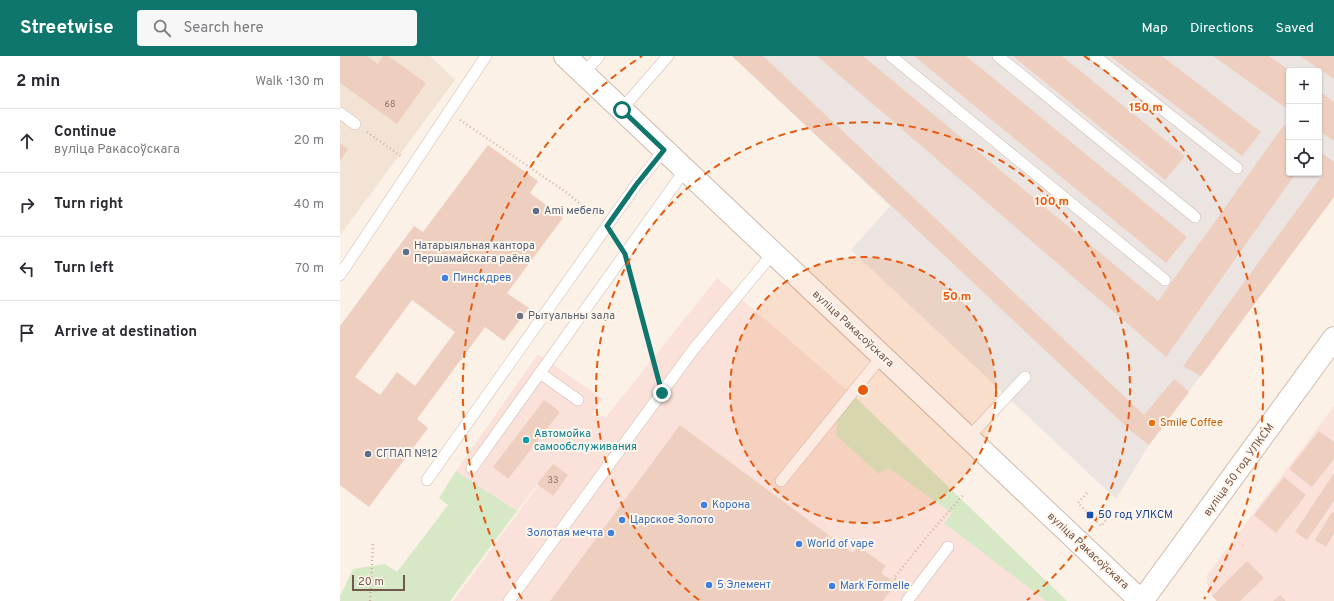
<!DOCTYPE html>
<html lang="en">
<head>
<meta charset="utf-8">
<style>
	body { margin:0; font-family:Overpass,sans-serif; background:#f7f7f7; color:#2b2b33 }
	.controls { position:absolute; right:12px; top:12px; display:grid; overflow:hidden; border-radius:4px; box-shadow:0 1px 3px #0004 }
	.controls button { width:36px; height:36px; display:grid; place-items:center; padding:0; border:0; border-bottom:1px solid #e1e1e2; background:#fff; color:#2b2b33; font:20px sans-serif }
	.scale { position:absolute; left:12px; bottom:10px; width:53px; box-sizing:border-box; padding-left:4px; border:2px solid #72574c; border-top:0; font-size:11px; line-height:14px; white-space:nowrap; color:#72574c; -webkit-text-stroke:3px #fef6ec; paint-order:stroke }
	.stop { position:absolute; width:12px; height:12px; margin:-9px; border:3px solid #0f766e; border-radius:50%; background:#fff }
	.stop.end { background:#0f766e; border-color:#fff; box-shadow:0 1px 4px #0008 }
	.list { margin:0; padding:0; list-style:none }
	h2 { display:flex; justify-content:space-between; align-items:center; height:52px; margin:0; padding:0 16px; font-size:17px }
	h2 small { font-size:13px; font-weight:400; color:#7c7c81 }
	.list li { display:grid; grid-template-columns:26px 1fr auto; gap:12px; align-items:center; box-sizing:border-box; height:64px; padding:0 16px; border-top:1px solid #e1e1e2 }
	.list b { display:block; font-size:15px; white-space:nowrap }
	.list p { margin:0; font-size:13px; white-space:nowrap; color:#7c7c81 }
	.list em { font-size:13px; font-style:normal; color:#7c7c81 }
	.icon { flex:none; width:22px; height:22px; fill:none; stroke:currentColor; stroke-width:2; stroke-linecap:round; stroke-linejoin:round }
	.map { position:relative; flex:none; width:994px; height:545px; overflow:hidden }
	header { display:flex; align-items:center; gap:24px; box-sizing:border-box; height:56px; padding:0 20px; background:#0f766e; color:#fff }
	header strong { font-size:19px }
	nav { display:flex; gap:22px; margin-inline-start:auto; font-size:14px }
	.search { width:280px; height:36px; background:#f7f7f7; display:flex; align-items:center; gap:10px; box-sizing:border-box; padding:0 14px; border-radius:4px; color:#7c7c81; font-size:15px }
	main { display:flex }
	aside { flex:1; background:#fff }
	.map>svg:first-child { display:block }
	.residential { fill:#f2e3d5 }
	.commercial { fill:#fae2da }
	.industrial { fill:#ebe4e0; fill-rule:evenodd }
	.green { fill:#d6e8c5 }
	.building { fill:#eecfbf; fill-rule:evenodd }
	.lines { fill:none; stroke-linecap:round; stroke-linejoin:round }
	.service-casing { stroke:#cebbb0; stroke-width:12 }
	.secondary-casing { stroke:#d0baad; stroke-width:24 }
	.path { stroke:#d3b2a2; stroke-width:2.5; stroke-dasharray:1 3; stroke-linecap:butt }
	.service { stroke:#fff; stroke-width:11 }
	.secondary { stroke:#fff; stroke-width:22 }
	.route { stroke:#0f766e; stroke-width:5 }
	.ring { fill:none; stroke:#e8590c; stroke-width:2; stroke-dasharray:7 5 }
	.service-dot { fill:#5c6f8a; stroke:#fef6ec; stroke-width:1.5 }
	.shop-dot { fill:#3f7fe0; stroke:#fef6ec; stroke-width:1.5 }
	.worship-dot { fill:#6b7280; stroke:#fef6ec; stroke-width:1.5 }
	.food-dot { fill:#e8710a; stroke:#fef6ec; stroke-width:1.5 }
	.culture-dot { fill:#0f9aa8; stroke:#fef6ec; stroke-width:1.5 }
	.transit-dot { fill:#1a4fb4; stroke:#fef6ec; stroke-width:1.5 }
	.labels { text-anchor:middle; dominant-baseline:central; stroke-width:4; stroke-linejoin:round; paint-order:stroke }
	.number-label { font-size:9px; fill:#917569 }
	.service-label { font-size:11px; fill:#4e5e75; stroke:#fef6ec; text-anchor:start }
	.shop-label { font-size:11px; fill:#366cbe; stroke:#fef6ec; text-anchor:start }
	.worship-label { font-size:11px; fill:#5b616d; stroke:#fef6ec; text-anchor:start }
	.street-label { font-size:11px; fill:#72574c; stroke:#fef6ec }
	.food-label { font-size:11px; fill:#c56008; stroke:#fef6ec; text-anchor:start }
	.culture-label { font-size:11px; fill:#0d838f; stroke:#fef6ec; text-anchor:start }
	.transit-label { font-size:11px; fill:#164399; stroke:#fef6ec; text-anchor:start }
	.centre { fill:#e8590c; stroke:#fef6ec; stroke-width:2 }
	.ring-label { font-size:12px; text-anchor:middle; font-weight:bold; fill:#e8590c; stroke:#fef6ec; stroke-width:4; stroke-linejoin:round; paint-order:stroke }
</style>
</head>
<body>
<header>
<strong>Streetwise</strong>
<div class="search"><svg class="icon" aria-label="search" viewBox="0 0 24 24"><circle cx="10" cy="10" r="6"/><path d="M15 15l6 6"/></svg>Search here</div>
<nav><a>Map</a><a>Directions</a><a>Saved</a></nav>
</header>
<main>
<aside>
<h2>2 min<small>Walk · 130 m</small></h2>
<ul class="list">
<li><svg class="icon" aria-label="ahead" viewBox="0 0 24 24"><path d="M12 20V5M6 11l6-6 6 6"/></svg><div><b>Continue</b><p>вуліца Ракасоўскага</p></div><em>20 m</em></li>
<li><svg class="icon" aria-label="right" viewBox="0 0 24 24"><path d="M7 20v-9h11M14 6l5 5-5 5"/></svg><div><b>Turn right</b></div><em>40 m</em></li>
<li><svg class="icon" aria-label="left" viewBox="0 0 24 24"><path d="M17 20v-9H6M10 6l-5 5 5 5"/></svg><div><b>Turn left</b></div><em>70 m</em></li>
<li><svg class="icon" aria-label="arrive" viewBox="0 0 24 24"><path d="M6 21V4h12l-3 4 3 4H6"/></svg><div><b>Arrive at destination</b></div></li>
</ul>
</aside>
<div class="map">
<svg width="994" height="545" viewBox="0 0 994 545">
	<rect width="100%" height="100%" fill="#fbf1e6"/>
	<path class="residential" d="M0,0h90l25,24 -115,155z"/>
	<path class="commercial" d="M377,222l137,118 34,72 64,45 -8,9 102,79h-593l117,-159 -53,69 -61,-40 82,-117 65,45 -12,16 15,2z
		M994,350v195h-117l-9,-9 -1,-17z"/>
	<path class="industrial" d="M392,0h602v141l-185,248 -33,54 -265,-249 39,-44zM949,15h30v102h-30z"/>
	<path class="green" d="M514,340l213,205h-21l-102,-78 8,-10 -64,-45 -9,6 -43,-39 3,-20z
		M116,415l61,40 -67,90h-110v-5l13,-27 32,-5 12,8 51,-67 -9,-7z"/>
	<path class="building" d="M0,0h27l11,8 5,-8h5l38,27 -29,41 -57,-41z
		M392,0h31l381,359 30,-36 15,13 -40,53 -18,-14z
		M477,0h46l295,245 126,-176 5,4v44h7l-130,184z
		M574,0h52l221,181 -21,26z
		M673,0h49l123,100 -20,24z
		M770,0h52l99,76 -19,24z
		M873,0h56l20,14v40z
		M960,0h34v23z
		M979,35l15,11v39l-15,-10z
		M0,87l8,6 -8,12z
		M148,89l50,36 -8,12 33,25 -56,75 22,15 -25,33 -19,-14 -68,92 11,9 -59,79 -29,-22v-159l74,-100 9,6zM72,244l43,32 -40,54 -18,-14 -17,23 -25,-18z
		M979,95l15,11v35l-133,179 -18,-10 140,-192 -4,-3z
		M204,344l16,12 -52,67 -15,-12z
		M340,369l173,128 5,-7 28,20 -5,7 15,10 -13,18h-333z
		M979,375l15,11v17l-22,28 -23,-18z
		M213,408l15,11 -15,21 -16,-12z
		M994,417v28l-27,39 -12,-8z
		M944,421l22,18 -30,38 -22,-18z
		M992,456l2,1v20l-8,14 -11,-7z
		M907,505l17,17 -24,23h-23l-5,-5z
		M940,539l6,6h-13z"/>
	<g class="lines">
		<defs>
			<path id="service" d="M551,0l274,224
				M658,0l197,161
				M755,0l142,112
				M243,18l16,-18
				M281,54l47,-54
				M0,57l15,11
				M0,219l146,-219
				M200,317l38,27
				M628,382l57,-61
				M132,412l213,-298
				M87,424l209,-295 28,-35
				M441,425l101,-125
				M169,545l184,-251 80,-97
				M567,545l41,-54"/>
			<path id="secondary" d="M225,0l576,545
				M802,545l192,-263"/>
		</defs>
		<use href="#service" class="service-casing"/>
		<use href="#secondary" class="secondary-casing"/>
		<path class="path" d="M120,64l106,72 30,25
			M27,76l35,25
			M290,217l28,101
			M747,437l-9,10 23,23 9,-10
			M562,528l-8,-6 36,-45 34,-39
			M30,545l3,-57"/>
		<use href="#service" class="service"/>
		<use href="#secondary" class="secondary"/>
	</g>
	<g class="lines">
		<path class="route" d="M282,54l42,40 -28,35 -29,41 18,28 37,139"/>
	</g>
	<circle cx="523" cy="334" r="133" fill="#e8590c" fill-opacity=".12"/>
	<g class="ring">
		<circle cx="523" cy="334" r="133"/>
		<path d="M359 544A267 267 0 1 1 687 544"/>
		<path d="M182 543A400 400 0 0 1 302 0M744 0A400 400 0 0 1 864 543"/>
	</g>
	<g class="service-dot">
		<circle cx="196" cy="155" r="4"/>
		<circle cx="66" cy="196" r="4"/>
		<circle cx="28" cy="398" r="4"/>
	</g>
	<g class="shop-dot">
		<circle cx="105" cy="222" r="4"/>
		<circle cx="364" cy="449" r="4"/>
		<circle cx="282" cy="464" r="4"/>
		<circle cx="271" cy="477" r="4"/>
		<circle cx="459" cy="488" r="4"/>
		<circle cx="369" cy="529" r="4"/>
		<circle cx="492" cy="530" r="4"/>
	</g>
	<circle class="worship-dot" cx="180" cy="260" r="4"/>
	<circle class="food-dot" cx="812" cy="367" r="4"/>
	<circle class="culture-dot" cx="186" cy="384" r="4"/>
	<rect class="transit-dot" x="746" y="455" width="8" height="8" rx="2"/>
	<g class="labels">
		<g class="number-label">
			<text x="50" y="48">68</text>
			<text x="213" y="424">33</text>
		</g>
		<g class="service-label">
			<text x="204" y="155">Ami мебель</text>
			<text x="74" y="190">Натарыяльная кантора<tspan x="74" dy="13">Першамайскага раёна</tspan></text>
			<text x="36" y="398">СГПАП №12</text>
		</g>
		<g class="shop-label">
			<text x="113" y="222">Пинскдрев</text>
			<text x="372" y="449">Корона</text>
			<text x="290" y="464">Царское Золото</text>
			<text x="263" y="477" text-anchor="end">Золотая мечта</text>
			<text x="467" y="488">World of vape</text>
			<text x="377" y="529">5 Элемент</text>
			<text x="500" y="530">Mark Formelle</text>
		</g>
		<g class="worship-label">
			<text x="188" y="260">Рытуальны зала</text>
		</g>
		<g class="street-label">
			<text transform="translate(513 273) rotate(43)">вуліца Ракасоўскага</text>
			<text transform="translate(899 414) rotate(-54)">вуліца 50 год УЛКСМ</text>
			<text transform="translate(748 495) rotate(43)">вуліца Ракасоўскага</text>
		</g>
		<g class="food-label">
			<text x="820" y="367">Smile Coffee</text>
		</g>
		<g class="culture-label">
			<text x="194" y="378">Автомойка<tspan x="194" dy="13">самообслуживания</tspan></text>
		</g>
		<g class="transit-label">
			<text x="758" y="459">50 год УЛКСМ</text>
		</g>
	</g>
	<circle cx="523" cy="334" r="6" class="centre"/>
	<g class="ring-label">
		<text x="806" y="55">150 m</text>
		<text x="712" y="149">100 m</text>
		<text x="617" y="244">50 m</text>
	</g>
</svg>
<div class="controls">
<button>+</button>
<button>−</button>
<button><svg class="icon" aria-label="locate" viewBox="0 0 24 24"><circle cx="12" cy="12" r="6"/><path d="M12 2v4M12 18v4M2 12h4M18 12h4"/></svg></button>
</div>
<div class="scale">20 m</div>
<div class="stop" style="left:282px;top:54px"></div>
<div class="stop end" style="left:322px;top:337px"></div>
</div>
</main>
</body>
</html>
